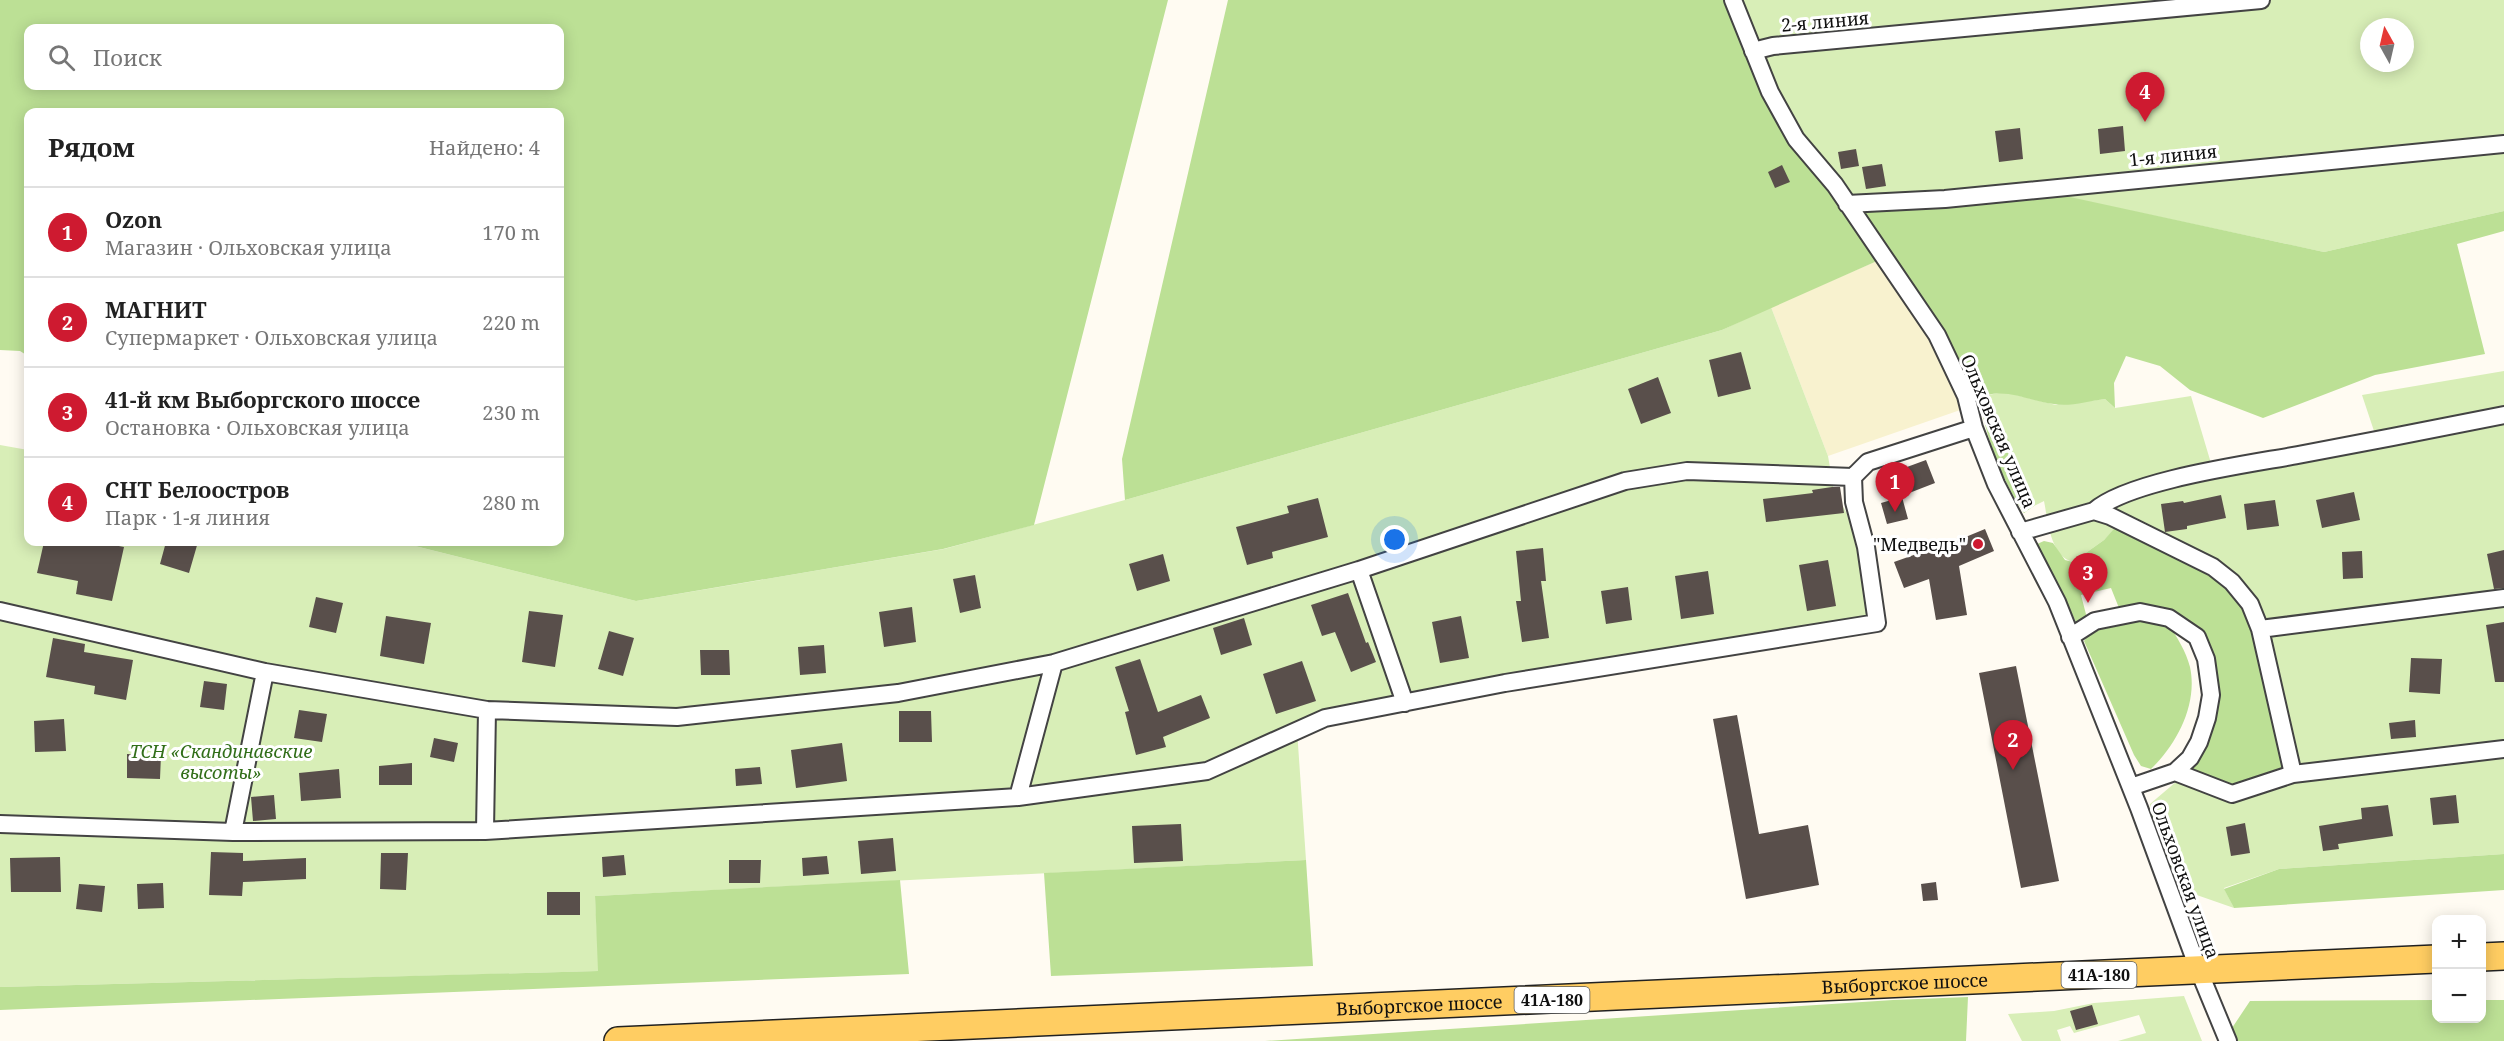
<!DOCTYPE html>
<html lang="ru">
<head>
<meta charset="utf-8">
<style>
	body { margin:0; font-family:"Noto Serif",serif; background:#f6f6f6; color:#222 }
	.controls { position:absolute; right:18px; bottom:18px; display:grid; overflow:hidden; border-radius:12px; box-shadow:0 3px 15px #0003 }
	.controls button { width:54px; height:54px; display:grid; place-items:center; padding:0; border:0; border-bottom:2px solid #e0e0e0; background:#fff; color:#222; font:30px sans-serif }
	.compass { position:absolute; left:2360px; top:18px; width:54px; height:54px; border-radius:50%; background:#fff; box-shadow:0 3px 15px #0003; rotate:352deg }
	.you { position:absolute; left:1395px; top:540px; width:21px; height:21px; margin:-15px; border:4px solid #fff; border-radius:50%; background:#1a73e8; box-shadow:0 0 0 9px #1a73e833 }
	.badge { display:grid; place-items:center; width:39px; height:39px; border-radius:50%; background:#ce1a30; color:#fff; font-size:20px; font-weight:700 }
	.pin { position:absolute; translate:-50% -50px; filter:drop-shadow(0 2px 3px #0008) }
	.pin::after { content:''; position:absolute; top:32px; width:21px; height:18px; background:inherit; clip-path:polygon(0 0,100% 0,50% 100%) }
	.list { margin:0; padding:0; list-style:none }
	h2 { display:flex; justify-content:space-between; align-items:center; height:78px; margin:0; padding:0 24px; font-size:26px }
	h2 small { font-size:20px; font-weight:400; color:#767676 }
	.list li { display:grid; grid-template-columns:39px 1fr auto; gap:18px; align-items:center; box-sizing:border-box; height:90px; padding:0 24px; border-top:2px solid #e0e0e0 }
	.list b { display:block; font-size:22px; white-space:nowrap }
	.list p { margin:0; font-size:20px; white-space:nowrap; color:#767676 }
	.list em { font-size:20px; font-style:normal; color:#767676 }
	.icon { flex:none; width:33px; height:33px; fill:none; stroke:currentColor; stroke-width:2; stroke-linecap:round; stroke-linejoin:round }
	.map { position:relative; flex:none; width:2504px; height:1041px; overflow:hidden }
	.search { position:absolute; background:#fff; box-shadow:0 3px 15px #0003; left:24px; top:24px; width:540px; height:66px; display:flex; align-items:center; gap:15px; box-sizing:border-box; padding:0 21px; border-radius:12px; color:#767676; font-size:22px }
	.panel { position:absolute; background:#fff; box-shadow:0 3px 15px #0003; left:24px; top:108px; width:540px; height:438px; border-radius:12px }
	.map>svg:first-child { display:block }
	.farmland { fill:#f8f2cf }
	.green { fill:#d8eeb7; fill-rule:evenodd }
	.forest { fill:#bce095; fill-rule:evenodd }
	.building { fill:#594f4b }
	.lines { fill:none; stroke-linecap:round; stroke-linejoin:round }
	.street-casing { stroke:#434343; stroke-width:20 }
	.primary-casing { stroke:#212121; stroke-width:30 }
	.street { stroke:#fff; stroke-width:16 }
	.primary { stroke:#ffcd62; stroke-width:27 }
	.poi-dot { fill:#ce1a30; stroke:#fff; stroke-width:2 }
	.labels { text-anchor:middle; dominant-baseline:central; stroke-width:6; stroke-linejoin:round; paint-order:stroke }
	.shield { fill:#fff; stroke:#585858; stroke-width:1.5 }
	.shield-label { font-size:16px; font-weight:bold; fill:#101010 }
	.street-label { font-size:18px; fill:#101010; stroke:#fff }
	.poi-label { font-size:18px; fill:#101010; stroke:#fff; text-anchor:end }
	.park-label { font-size:18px; font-style:italic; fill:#316e19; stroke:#fff }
</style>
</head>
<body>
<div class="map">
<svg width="2504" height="1041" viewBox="0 0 2504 1041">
	<rect width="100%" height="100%" fill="#fffbf2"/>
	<path class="farmland" d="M1886,257l51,78 29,73 -138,48 -57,-149z"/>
	<path class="green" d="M1733,0h771v211l-180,41 -291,-62 -180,17 -57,-68zM2369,27h36v36h-36z
		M1771,307l57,149 6,35 32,56 11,76 -580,107 9,130 -711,36 4,75 -599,16v-542l28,5v92h371l237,59 308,-52 181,-49 597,-170z
		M2504,371v483l-225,15 -55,19 10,20 -43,-15 -24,-31 -18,-44 1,-14 40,-34 102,-1 -171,-247 -17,18 -31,22c-23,-6 -25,-41 -29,-61l-10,5 -29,-76 -23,-34 23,-4 51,13 49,-6 10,9 76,-12 22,74 164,-30 -15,-45z
		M2184,996l18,45h-84l28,-8 -7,-18 -65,18 -4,-7 -13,4 4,11h-39l-14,-27 46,-3 40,-8z"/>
	<path class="forest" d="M0,0h1168l-134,525 -91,24 -307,52 -237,-59h161v-430h-532v244l-8,-5 -20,-1zM28,28h532v58h-532z
		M1228,0h505l32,81 79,119 189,-11 291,63 180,-41v20l-47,13 28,110 -110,21 -112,43 -73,-28 -30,-24 -34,-10 -12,27 1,25 -10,-9c-16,2 -36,8 -51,5 -31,-4 -50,-19 -81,-4l-87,-143 -164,73 -597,170 -3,-41z
		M1991,408l14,22 29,76 -10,7c-21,-31 -34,-65 -42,-101z
		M2121,521l92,46 41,46 38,156 -60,25 -42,-24c15,-23 29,-47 28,-75 -1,-20 -10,-42 -15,-61l-82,-21 -10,-25 -30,7 7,27 -11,2 -40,-80 7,-3 9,2 12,17 8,2 31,-22z
		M2138,616l31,8c8,14 17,27 21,43 8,37 -13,77 -39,102l-10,-3 -7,-11 -50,-114 9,-13z
		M2504,854v36l-270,18 -10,-19 55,-20z
		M1306,860l7,106 -262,10 -7,-103z
		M900,880l9,94 -909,36v-23l598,-16 -3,-75z
		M1968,997l-2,44h-701l628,-41z
		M2436,1000v18h46v-18h22v41h-276l-2,-4 24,-36z"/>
	<path class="building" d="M2123,126l2,25 -25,3 -2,-25z
		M2020,128l3,31 -24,3 -4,-31z
		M1856,149l3,17 -18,3 -3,-17z
		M1882,164l4,22 -20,3 -4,-22z
		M1782,165l8,17 -15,6 -7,-16z
		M1741,352l10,37 -33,8 -9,-37z
		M1658,377l13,36 -30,11 -13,-35z
		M1926,460l9,23 -31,12 -8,-24z
		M1832,487h8l4,26 -78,9 -3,-23 50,-6 -1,-3z
		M2354,492l6,28 -38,8 -6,-28z
		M2221,495l5,23 -39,8v3l-22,3 -4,-28 22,-3 1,2z
		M1902,497l6,22 -21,5 -6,-21z
		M1318,498l10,39 -56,15 1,6 -26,7 -11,-38 53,-14 -2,-7z
		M2275,500l4,26 -32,4 -3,-26z
		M1985,529l9,22 -35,15 8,49 -31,5 -7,-41 -25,9 -10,-26 45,-16v2z
		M44,542h24l18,3 1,-3h11l26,5 -12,54 -36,-7 2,-13 -41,-8z
		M166,542h32l-9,31 -29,-9z
		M1543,548l3,33h-5l8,57 -27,4 -6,-41h5l-5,-50z
		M2504,550v38l-10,1 -7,-35z
		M2362,551l1,27 -20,1 -1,-27z
		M1163,554l7,27 -33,10 -8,-27z
		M1828,560l8,46 -29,5 -8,-46z
		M1708,571l6,43 -33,5 -6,-43z
		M975,575l6,33 -21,5 -7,-34z
		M1628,587l4,33 -26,4 -5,-33z
		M1348,593l18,50 2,-1 8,20 -25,10 -16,-40 -13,4 -11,-31z
		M316,597l27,6 -7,30 -27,-6z
		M912,607l4,35 -32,5 -5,-35z
		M529,611l34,4 -8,52 -33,-5z
		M386,616l45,7 -7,41 -44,-8z
		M1461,616l8,42 -29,5 -8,-41z
		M1244,618l8,27 -31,10 -8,-27z
		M2504,622v60h-9l-9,-57z
		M609,631l25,7 -11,38 -25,-7z
		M53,638l32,6 -1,8 49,8 -7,40 -32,-6 1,-8 -49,-9z
		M824,645l2,28 -26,2 -2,-28z
		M700,650h29l1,25h-29z
		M2411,658l31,1 -2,35 -31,-2z
		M1140,659l18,53 43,-17 9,23 -47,19 3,10 -30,8 -11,-43 4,-1 -14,-44z
		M1302,661l14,40 -40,13 -13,-40z
		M2016,666l43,215 -38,7 -42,-215z
		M204,681l23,3 -3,26 -24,-3z
		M299,710l28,4 -5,28 -28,-4z
		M899,711h32l1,31h-33z
		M1737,715l22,119 49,-9 11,60 -73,14 -33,-180z
		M64,719l2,32 -31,1 -1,-31z
		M2415,720l1,17 -25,2 -2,-16z
		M434,738l24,5 -4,19 -24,-5z
		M842,743l5,38 -51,7 -5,-38z
		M127,754l34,1 -1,24 -33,-1z
		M412,763v22h-33v-19z
		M760,767l2,17 -26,2 -1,-17z
		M339,769l2,29 -40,3 -2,-28z
		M274,795l2,24 -23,2 -2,-24z
		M2456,795l3,28 -26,2 -3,-27z
		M2388,805l5,31 -55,8 1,5 -16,2 -4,-25 43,-7 -1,-11z
		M2245,823l5,30 -19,3 -5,-29z
		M1181,824l2,37 -49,2 -2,-37z
		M893,838l3,33 -35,3 -3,-33z
		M211,852l32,1v8l63,-3v21l-63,3 -1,14 -33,-1z
		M381,853h27l-2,37 -26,-1z
		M624,855l2,20 -23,2 -1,-20z
		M827,856l2,18 -26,2 -1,-18z
		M60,857l1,35h-50l-1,-34z
		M729,860h32l-1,23h-31z
		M1936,882l2,18 -15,1 -2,-17z
		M163,883l1,25 -26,1 -1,-25z
		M79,884l26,2 -3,26 -26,-3z
		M547,892h33v23h-33z
		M2092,1005l6,19 -22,6 -6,-19z"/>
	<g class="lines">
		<defs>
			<path id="street" d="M1733,0l37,92 26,47 39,46 102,150 29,61 8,32 22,56 61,118 82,206 60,163 29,70
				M1753,51l20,-5 488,-46
				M1847,204l98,-5 559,-55
				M2094,511l16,5 103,51 19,15 18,22 10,25 33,145
				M2020,532l74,-21c35,-31 156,-47 204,-56 69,-13 137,-26 206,-40
				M1359,570l46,133
				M0,611l265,61 222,38 190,7 221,-24 156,-30 305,-93 266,-89 62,-10 166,6
				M2260,629l244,-31
				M2070,637l25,-16 45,-9 29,6 28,19 9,22 5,36 -4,23 -8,24 -9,16 -15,14 -44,15
				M2175,772l57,22 61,-20 211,-25
				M1018,797l36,-134
				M0,824l233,8 252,-1 533,-34 189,-26 118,-53 180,-35 372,-60 -11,-76 -12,-45 -1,-25 15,-15 106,-34
				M485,831l2,-121
				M233,832l32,-160"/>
			<g id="primary">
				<path d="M2482,957l22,-1"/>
				<path id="s1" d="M618,1041l1818,-82"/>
			</g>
		</defs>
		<use href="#street" class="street-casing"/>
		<use href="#primary" class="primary-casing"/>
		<use href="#street" class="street"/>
		<use href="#primary" class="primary"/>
	</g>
	<circle class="poi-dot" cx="1978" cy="544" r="6"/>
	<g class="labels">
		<g class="shield">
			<rect x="2061.5" y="962" width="75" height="26" rx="4.5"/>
			<rect x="1514.5" y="987" width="75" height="26" rx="4.5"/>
		</g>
		<g class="shield-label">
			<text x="2099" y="975">41А-180</text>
			<text x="1552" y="1000">41А-180</text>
		</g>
		<g class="street-label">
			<text transform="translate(1825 21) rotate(-5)">2-я линия</text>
			<text transform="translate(2173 155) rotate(-6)">1-я линия</text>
			<text transform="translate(1999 431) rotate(67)">Ольховская улица</text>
			<text transform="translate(2186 880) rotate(70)">Ольховская улица</text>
			<text stroke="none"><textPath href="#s1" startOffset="1288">Выборгское шоссе</textPath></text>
			<text stroke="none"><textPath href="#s1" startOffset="802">Выборгское шоссе</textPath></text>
		</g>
		<g class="poi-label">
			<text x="1966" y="544">"Медведь"</text>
		</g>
		<g class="park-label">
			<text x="221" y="751">ТСН «Скандинавские<tspan x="221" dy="21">высоты»</tspan></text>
		</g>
	</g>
</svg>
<div class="controls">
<button>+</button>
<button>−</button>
</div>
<svg class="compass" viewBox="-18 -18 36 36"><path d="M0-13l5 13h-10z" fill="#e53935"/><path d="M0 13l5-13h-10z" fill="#767676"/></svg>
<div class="you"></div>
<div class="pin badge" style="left:1895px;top:512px">1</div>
<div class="pin badge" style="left:2013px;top:770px">2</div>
<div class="pin badge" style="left:2088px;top:603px">3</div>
<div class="pin badge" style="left:2145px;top:122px">4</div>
<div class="search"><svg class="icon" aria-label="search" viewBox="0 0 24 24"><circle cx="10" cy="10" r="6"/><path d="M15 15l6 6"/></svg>Поиск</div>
<section class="panel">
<h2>Рядом<small>Найдено: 4</small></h2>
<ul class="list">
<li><span class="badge">1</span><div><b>Ozon</b><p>Магазин · Ольховская улица</p></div><em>170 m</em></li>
<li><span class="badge">2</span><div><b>МАГНИТ</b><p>Супермаркет · Ольховская улица</p></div><em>220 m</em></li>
<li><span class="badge">3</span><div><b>41-й км Выборгского шоссе</b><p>Остановка · Ольховская улица</p></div><em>230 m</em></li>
<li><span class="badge">4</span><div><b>СНТ Белоостров</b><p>Парк · 1-я линия</p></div><em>280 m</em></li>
</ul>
</section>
</div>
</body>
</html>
